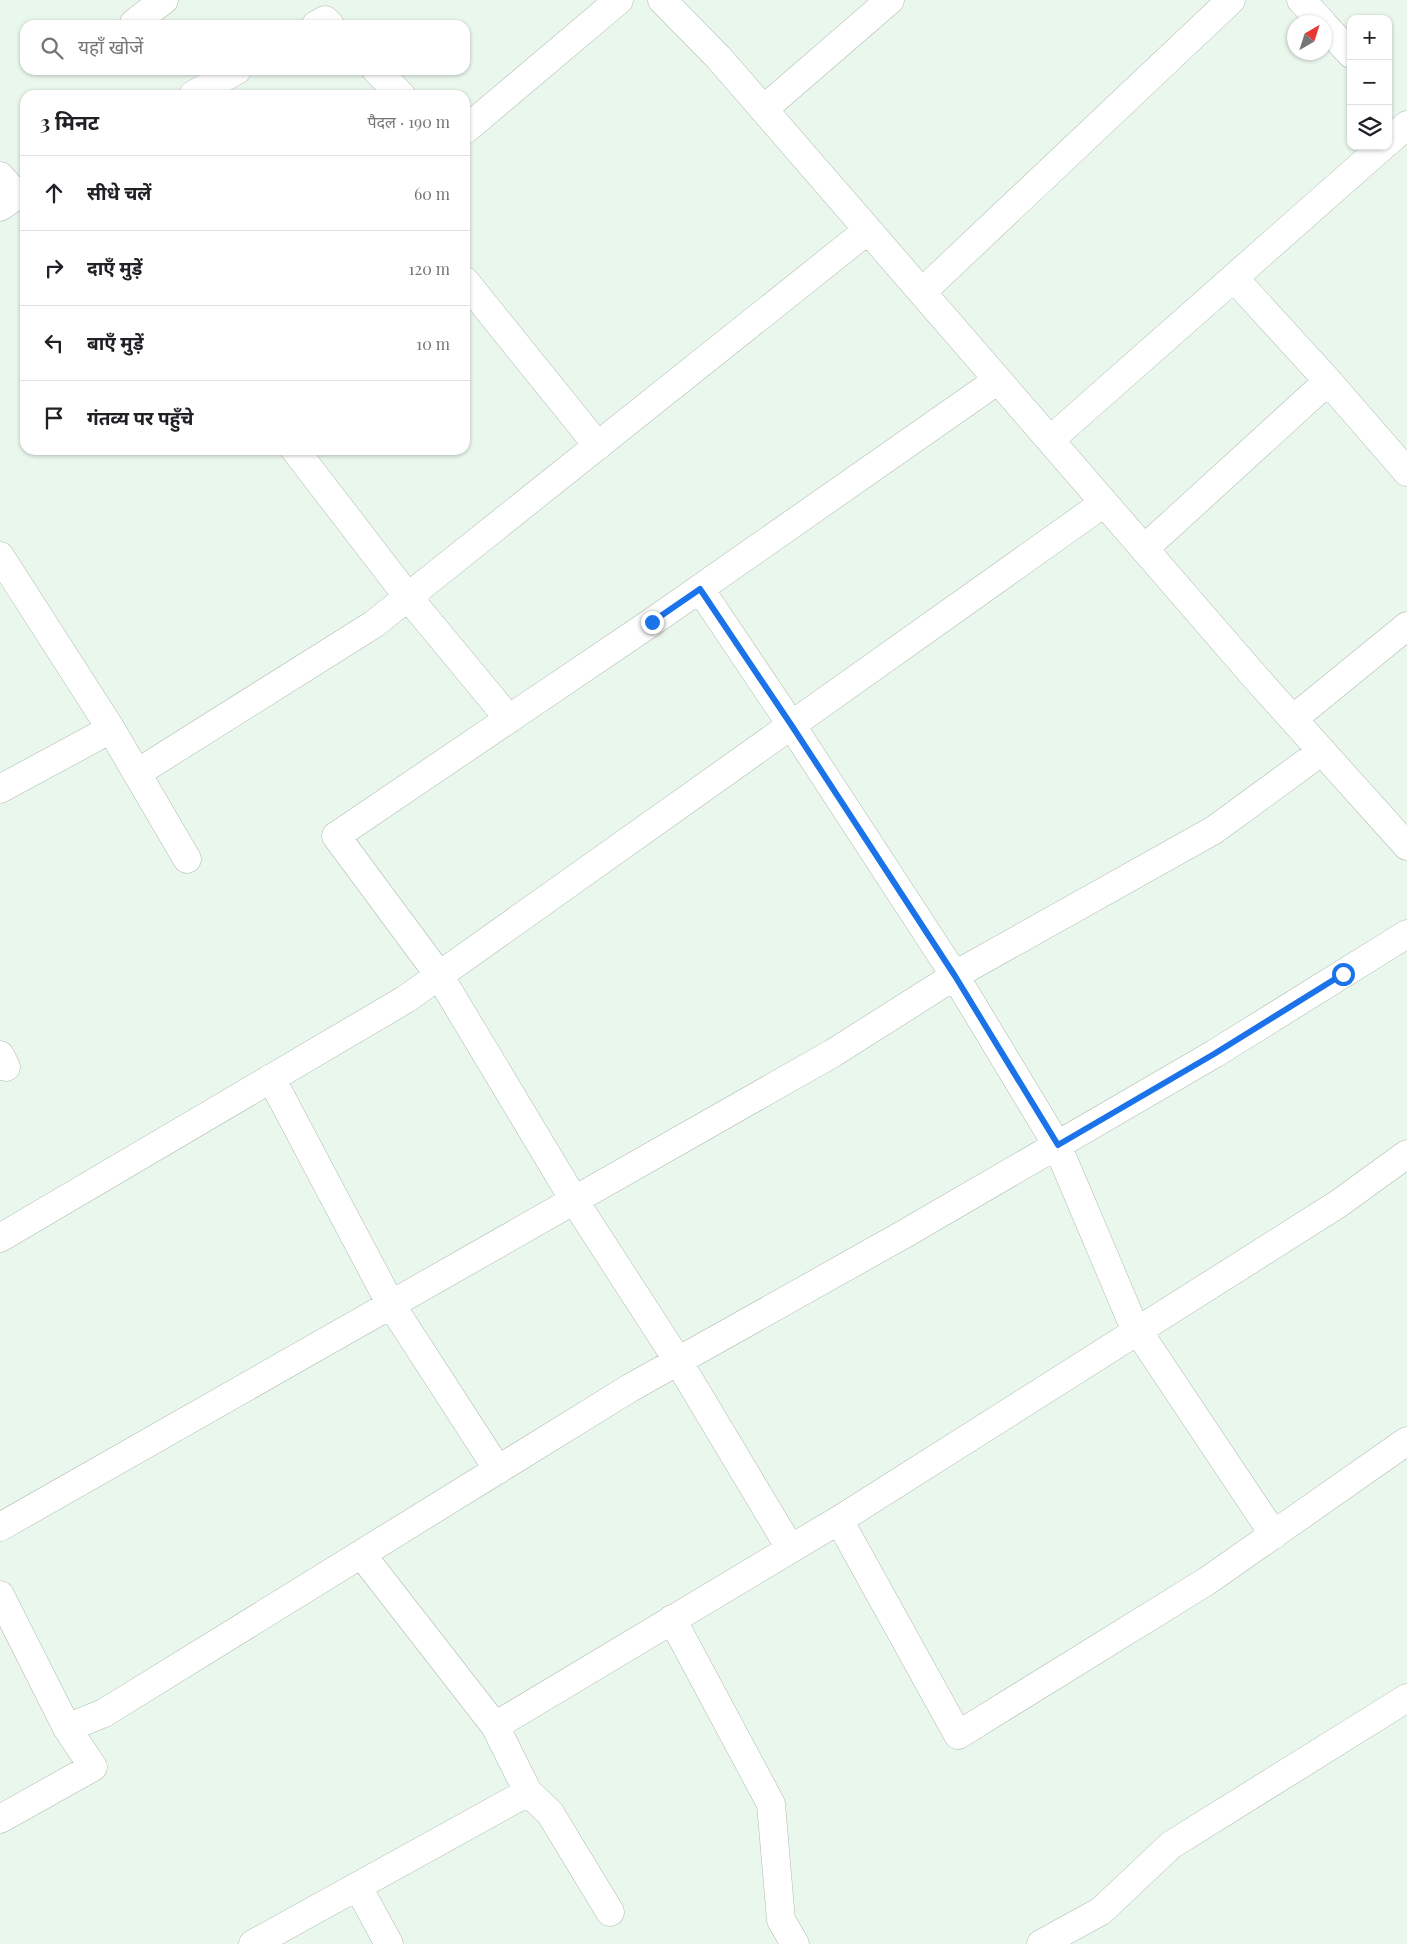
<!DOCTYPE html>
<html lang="hi">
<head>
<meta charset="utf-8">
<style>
	body { margin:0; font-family:"Playfair Display","Noto Sans Devanagari",serif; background:#f6f6f6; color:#202124 }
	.controls { position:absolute; right:15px; top:15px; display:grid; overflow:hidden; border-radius:10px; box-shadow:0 1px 4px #0004 }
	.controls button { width:45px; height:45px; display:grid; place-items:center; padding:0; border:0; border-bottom:1px solid #e0e0e0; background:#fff; color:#202124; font:25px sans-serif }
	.compass { position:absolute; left:1287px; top:15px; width:45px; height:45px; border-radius:50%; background:#fff; box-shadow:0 1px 4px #0004; rotate:39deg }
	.stop { position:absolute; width:15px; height:15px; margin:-11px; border:4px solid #1a73e8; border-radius:50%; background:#fff }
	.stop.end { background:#1a73e8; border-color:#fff; box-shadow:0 1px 5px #0008 }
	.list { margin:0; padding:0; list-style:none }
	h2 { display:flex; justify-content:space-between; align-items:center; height:65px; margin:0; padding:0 20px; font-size:21px }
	h2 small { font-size:16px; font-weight:400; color:#757577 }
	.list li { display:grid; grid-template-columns:32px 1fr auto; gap:15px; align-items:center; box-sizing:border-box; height:75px; padding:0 20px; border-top:1px solid #e0e0e0 }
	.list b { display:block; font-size:19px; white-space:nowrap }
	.list em { font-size:16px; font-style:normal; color:#757577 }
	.icon { flex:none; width:28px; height:28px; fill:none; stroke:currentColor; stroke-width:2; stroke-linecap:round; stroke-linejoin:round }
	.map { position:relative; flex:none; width:1407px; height:1944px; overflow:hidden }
	.search { position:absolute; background:#fff; box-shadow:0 1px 4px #0004; left:20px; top:20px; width:450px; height:55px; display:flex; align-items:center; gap:12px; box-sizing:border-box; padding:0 18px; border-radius:15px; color:#757577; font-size:19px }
	.panel { position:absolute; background:#fff; box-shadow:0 1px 4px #0004; left:20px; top:90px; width:450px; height:365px; border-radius:15px }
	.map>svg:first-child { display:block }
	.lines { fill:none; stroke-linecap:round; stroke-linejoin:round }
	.minor-casing { stroke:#aebbb1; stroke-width:29 }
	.minor { stroke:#fff; stroke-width:28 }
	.route { stroke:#1a73e8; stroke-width:6 }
</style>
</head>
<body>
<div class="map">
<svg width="1407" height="1944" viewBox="0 0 1407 1944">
	<rect width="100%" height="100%" fill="#eaf7ed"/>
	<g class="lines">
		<defs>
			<path id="minor" d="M662,0l57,58 537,620 151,168
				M1301,0l21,22
				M134,23l30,-23
				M316,25l9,-5 5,5
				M1324,25l27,29
				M376,70l25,25
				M193,95l44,-25
				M764,109l126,-109
				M465,130l154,-130
				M1388,142l19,-17
				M0,176l17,19
				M0,207l25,-17
				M1234,278l94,103 79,91
				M465,281l133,165
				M922,292l309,-292
				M1050,440l333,-294
				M295,450l113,147 101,122
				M1144,549l184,-168
				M0,556l111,173 76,130
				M700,589l92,137 163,250 102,169 75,177 142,213
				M1293,719l114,-93
				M137,773l237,-149 494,-394
				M0,789l111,-60
				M0,1055l6,12
				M271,1078l119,225 108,167
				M0,1238l406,-239 698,-496
				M839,1520l119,215 249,-154 200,-140
				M0,1527l833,-474 131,-83 250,-140 108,-79
				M790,1548l-112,-187 -104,-161 -135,-225 -103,-139 316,-214 346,-242
				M362,1555l133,171
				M0,1595l67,133 37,-15 526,-325 276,-155 308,-179 193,-120
				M672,1619l99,185 10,116 14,24
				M528,1792l22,21 60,99
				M0,1819l93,-52 -26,-39
				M358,1887l31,57
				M253,1944l275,-152 -33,-66 344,-206 499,-316 69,-50
				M1041,1944l60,-33 70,-66 236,-147"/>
		</defs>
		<use href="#minor" class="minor-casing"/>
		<use href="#minor" class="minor"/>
	</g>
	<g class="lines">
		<path class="route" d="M652,622l48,-33 92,137 163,250 103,169 156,-91 129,-80"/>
	</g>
</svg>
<div class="controls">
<button>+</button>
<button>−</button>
<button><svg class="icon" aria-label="layers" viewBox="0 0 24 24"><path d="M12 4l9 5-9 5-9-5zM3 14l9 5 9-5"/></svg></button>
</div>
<svg class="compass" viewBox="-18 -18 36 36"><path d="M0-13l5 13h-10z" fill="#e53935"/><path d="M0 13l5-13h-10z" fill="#757577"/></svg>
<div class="stop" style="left:1343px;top:974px"></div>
<div class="stop end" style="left:652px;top:622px"></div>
<div class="search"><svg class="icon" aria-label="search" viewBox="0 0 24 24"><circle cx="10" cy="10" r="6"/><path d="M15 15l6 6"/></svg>यहाँ खोजें</div>
<section class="panel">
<h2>3 मिनट<small>पैदल · 190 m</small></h2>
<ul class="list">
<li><svg class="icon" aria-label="ahead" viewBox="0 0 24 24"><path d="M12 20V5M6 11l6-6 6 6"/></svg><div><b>सीधे चलें</b></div><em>60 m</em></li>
<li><svg class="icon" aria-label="right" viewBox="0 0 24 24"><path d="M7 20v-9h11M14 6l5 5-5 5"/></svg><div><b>दाएँ मुड़ें</b></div><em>120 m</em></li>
<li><svg class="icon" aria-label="left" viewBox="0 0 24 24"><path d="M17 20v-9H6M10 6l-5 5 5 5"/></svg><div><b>बाएँ मुड़ें</b></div><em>10 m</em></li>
<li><svg class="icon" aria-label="arrive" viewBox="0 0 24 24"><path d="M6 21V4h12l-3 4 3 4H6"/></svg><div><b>गंतव्य पर पहुँचे</b></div></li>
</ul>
</section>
</div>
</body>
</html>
